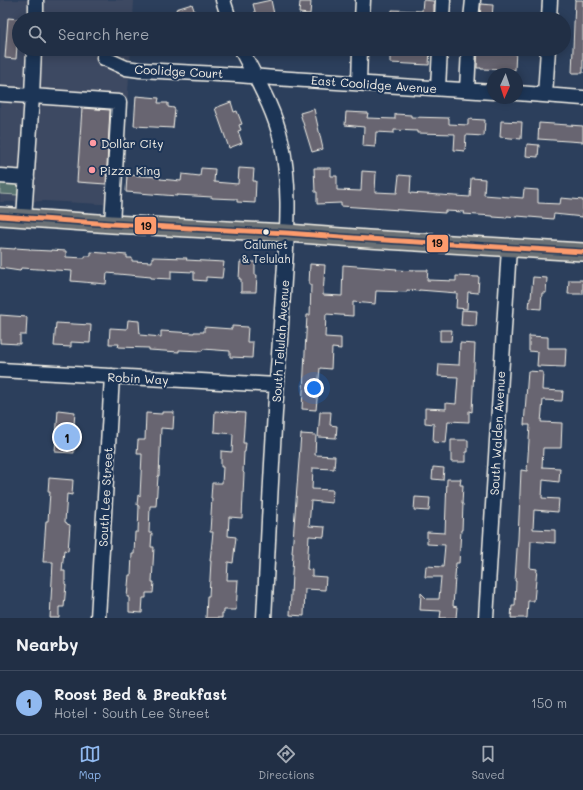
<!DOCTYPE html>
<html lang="en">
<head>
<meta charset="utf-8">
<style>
	body { margin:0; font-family:Mali,sans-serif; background:#2d3b50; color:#f1f3f6 }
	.compass { position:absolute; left:487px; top:68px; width:36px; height:36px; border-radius:50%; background:#212f45; box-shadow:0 2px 10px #0003; rotate:183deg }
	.you { position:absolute; left:314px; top:388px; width:14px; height:14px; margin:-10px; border:3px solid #fff; border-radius:50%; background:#1a73e8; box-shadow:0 0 0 6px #1a73e833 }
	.badge { display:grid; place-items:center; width:26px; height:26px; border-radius:50%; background:#90b9f0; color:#111; font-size:13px; font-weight:700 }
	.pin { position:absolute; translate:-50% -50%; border:2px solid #fff; box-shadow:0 1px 4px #0006 }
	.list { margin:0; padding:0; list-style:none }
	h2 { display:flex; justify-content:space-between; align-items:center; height:52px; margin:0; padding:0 16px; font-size:17px }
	h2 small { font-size:13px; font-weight:400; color:#a2a9b3 }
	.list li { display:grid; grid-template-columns:26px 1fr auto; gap:12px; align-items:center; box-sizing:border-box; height:64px; padding:0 16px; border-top:1px solid #3e4a5e }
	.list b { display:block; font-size:15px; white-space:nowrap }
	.list p { margin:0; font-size:13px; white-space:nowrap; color:#a2a9b3 }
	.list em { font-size:13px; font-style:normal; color:#a2a9b3 }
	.icon { flex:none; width:22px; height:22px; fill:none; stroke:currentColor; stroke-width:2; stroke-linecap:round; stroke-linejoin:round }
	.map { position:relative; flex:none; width:583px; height:618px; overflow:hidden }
	.search { position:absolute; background:#212f45; box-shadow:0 2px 10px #0003; left:12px; right:12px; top:12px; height:44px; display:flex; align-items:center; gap:10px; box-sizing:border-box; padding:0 14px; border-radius:22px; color:#a2a9b3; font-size:15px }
	.sheet { height:116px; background:#212f45 }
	nav { display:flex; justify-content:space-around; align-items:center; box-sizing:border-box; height:56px; border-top:1px solid #3e4a5e; background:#212f45; font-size:11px; color:#a2a9b3 }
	nav a { display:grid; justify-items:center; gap:2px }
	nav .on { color:#90b9f0 }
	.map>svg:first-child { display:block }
	.built { fill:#3e4a62 }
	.green { fill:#59736f; stroke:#a6b2ac }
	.building { fill:#676571; stroke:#f4f1e8 }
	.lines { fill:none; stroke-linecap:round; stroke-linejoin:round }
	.minor-casing { stroke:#f4f1e8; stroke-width:17 }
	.major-casing { stroke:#f4f1e8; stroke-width:20 }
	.minor { stroke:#1d3557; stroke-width:14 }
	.major { stroke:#6a7074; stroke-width:17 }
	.bus-1-casing { stroke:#1d3557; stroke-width:8 }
	.bus-1 { stroke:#fc9b6d; stroke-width:5 }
	.poi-dot { fill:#ff9aa2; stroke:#1d3557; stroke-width:1.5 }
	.bus-dot { fill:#f4f1e8; stroke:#1d3557; stroke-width:1.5 }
	.labels { text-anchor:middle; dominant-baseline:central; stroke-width:4; stroke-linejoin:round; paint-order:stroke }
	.bus-label { font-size:11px; fill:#f4f1e8; stroke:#1d3557 }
	.street-label { font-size:12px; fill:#f4f1e8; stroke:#1d3557 }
	.poi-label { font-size:12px; fill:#f4f1e8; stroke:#1d3557; text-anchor:start }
	.line-badge { stroke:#1d3557; stroke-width:1.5 }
	.pale-badge-label { font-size:11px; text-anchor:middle; font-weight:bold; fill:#111 }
</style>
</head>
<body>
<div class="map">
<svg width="583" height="618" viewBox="0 0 583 618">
	<rect width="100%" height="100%" fill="#2c3f5c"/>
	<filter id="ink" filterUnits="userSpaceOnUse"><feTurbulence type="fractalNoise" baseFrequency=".025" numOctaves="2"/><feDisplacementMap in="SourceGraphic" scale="8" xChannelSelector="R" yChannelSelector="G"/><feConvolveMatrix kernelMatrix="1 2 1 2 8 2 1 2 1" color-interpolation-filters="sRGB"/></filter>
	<g filter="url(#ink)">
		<path class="built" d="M0,0h134l-1,19h-114v30h112l-11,156 -75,-4 -45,1z"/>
		<path class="green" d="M0,182l19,1 -1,12 -18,-1z"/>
		<path class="building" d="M271,0l4,19h-18l-4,-15z
			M423,0l11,1v18h-43l1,-9 30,1z
			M575,0h8v73h-11z
			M300,2h11l-1,12 -11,-1z
			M192,4l5,15h-18l-3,-10z
			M481,4l12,1 -1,14h-12z
			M8,18l11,1 -3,40 -11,-1z
			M390,49h40l-1,16 -39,-2z
			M478,49h38l-1,21 -34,-1v-1h-4z
			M136,96l23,2 -1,5h10v4l6,1v1h1l-2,19 -39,-2z
			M231,102l3,10 3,-1 5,13 -3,1 2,5 -3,1 4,12 -13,5 -14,-40z
			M82,108l28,2 -4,74 -29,-2z
			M314,109l9,40 -11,3 -12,-39z
			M346,112l22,1 -1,5 28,1v-5l16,1v2l38,1v6l19,1v-6l17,1 -1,16 -18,-1 -1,16 -11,-1 1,-16 -38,-1v-2l-23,-1v3l-18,-1 -1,15 -12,-1 1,-19 -19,-2z
			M501,121l21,1 -1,17 -21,-2z
			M539,123l44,3v16l-45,-3z
			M527,144l12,1 -1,12 -12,-1z
			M201,168l14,1 -1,13 24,2 1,-16 15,1 -1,12h3l-1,22 -18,-1v-3l-25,-1v-1l-35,-2v1l-51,-4 1,-17 33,2v2l21,2 1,-7 18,2z
			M314,168h17v8h6v14l24,1 1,-20 14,1 -1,20 22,1 2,-18 12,1 -1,17 60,4 1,-19 14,1 -1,16 39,3 1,-9 14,1v13l22,1 1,-6 22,2v17l-29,-3 -1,5 -36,-3v1l-10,-1v2l-14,-1v-1l-30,-2 1,-2 -19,-1v2l-104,-7v-3l-24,1v-12h-2z
			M0,248l15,1v-1l15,1v1l21,1v-1l15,1v6l19,1v-2h6v-4l36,3v3h5v3l20,1v-5l35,1 -1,2 38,2 -2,16 -16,-1v4l-12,-1v-8l-23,-1v8l-20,-1v-1l-44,-4 -1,11 -35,-3 1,-10 -51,-3 -1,3 -20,-3z
			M240,262h15v13h2l-1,17h-15v-13h-2z
			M310,264l15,1 -2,30 19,1 1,-31 54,4 -1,1 18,1v-1h14l-1,10 29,1v-5l23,1 -1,16 -10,-1 -1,17 -11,-1 1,-15 -38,-3v1l-12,-1v2l-31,-1 -1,13 -22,-2v14l-27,-2 -1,23 16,1v11l-9,-1 -1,21 -11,-1 -4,42 -14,-1 5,-94h3l1,-30h-2z
			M533,277l14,1 -1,15h-4l-1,16 -12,-1 1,-10h1z
			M569,280h14v14h-15z
			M462,310l15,1 -1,15 -15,-1z
			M0,315l27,2 -1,18h-6v9l-20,-1z
			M128,320l11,1 1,14 21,2v-6l33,2v-1h10v-5l28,2v-3l16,1 -1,15h6l-1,16 -22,-1v-6l-27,-2 -1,2 -23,-1v2l-30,-2v-2l-31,-1 1,-3h-10l1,-16 17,1z
			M56,323l35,2 -1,18 -19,-1v5l-17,-1z
			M440,330h12l-1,11h-11z
			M529,336l19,1v11h18l-1,19 -28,-1 1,-14 -9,-1z
			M460,343l15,1 -3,68 -3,-1v11l-21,-1 -2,22 -13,-1 1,-18 -9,-1v-15l21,1v-6l10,1 2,-27 -20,-1 1,-12 20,1z
			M528,371l15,1 -1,18 21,1 -1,10 -19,-1 -2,22 21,1 -1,25h-18l-1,19 18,1 -1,14 -16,-2 -1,18 17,1 -1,13 -24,-2 -1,19 22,1v13l-24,-2 -1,27 7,1 -3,32h-6l-1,17h-16l1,-12h3l1,-25h-1l2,-32 1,-10 3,-69 6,1 3,-46h-6z
			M58,410l17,2 -1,13h1v7h3l-1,13h-3v8l-19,-1z
			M215,411l30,2 -2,30h3l-1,9h-1l-1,20 1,1 -2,45 -13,-1 -1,19 8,1 -3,26 -5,-1 -1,18h11l-2,30h-12v3h-2v5h-16l1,-22h2l2,-35h-1l3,-29h-3l2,-34h-1l1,-15h10l1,-16h-2v-16l11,1 1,-18 -19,-2z
			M162,412h12l-1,17 -12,-1 -2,48h-1l-2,30h-6l-1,27h3l-1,14h3l-2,35h2l-1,11h-7v5h-3l-1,15 -13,-1v-15h-2l2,-22h2l1,-21h2l1,-22h3l1,-26 -2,-1 1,-10 2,1 2,-42h-5l1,-14h7l1,-27 16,1z
			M320,412h11l-1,13 7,1 -1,12 -18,-1z
			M301,434l15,1 -1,20 20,1 -1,13 -21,-1 -1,21 21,1 -1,13 -21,-2 -2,25 16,1 -1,10 -15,-1 -2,33 5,1v6l14,1 -1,13 -20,-1 -1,27 -14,-1 3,-62h-1z
			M451,440h17v12h-2v10h-15z
			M433,467l11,1 -1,12 -11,-1z
			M49,478l24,2 -1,15 -5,-1 -2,28 2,1v1l3,1 -2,26 -4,-1 -2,21h3v13l1,1 -2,22h-5v11h-9l3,-56h-10l3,-41h2l2,-29h-2z
			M447,479h14l-1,6h3l-1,19h1l-1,26h-1l-2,33h-3l-3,43 4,1 -1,11h-16l1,-7 -21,-1 1,-17 6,6h12l2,-22h-16l1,-11 17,1 2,-22 -18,-1v-12l18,1z
			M415,497l15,1 -1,13 -15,-1z"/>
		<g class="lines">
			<defs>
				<path id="minor" d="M223,0l6,19
					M36,19v-19
					M362,19l1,-19
					M442,19l1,-19
					M471,19l2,-19
					M549,19l1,-19
					M241,49c15,30 33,59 40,91 9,41 7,83 4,124 -2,30 -4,61 -6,91 -7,87 -10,175 -15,263
					M104,58l22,10 14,2 98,5 37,3 218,14
					M359,83l1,-34
					M438,88l2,-39
					M467,90l2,-41
					M517,93l66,5
					M0,94l32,2 2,-47
					M545,95l3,-46
					M0,176l27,2
					M24,218l8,-122 87,6 -7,122
					M0,370l276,15
					M98,618l14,-242
					M486,618l23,-370"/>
				<path id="major" d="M0,216l112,8 175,9 81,6 215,13"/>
			</defs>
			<use href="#minor" class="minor-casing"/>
			<use href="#major" class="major-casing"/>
			<use href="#minor" class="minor"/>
			<use href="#major" class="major"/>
			<defs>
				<path id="bus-1" d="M0,216l112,8 175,9 81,6 215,13"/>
			</defs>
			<use href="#bus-1" class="bus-1-casing"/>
			<use href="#bus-1" class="bus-1"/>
		</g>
	</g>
	<g class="poi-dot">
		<circle cx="93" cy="143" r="4"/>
		<circle cx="92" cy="170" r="4"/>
	</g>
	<circle class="bus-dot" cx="266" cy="232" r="3.5"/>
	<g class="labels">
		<g class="bus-label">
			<text x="266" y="244">Calumet<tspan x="266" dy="14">&amp; Telulah</tspan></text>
		</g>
		<g class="street-label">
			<text transform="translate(179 71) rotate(3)">Coolidge Court</text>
			<text transform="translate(374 84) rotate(4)">East Coolidge Avenue</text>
			<text transform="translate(280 341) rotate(-86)">South Telulah Avenue</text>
			<text transform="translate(138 378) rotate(3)">Robin Way</text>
			<text transform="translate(497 433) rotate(-87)">South Walden Avenue</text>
			<text transform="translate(105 497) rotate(-87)">South Lee Street</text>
		</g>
		<g class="poi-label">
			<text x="101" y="143">Dollar City</text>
			<text x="100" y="170">Pizza King</text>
		</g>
	</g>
	<g class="line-badge">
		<rect x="134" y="216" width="23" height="19" rx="4" fill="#fc9b6d"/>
		<rect x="426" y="234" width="23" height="19" rx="4" fill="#fc9b6d"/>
	</g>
	<g class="pale-badge-label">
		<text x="146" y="230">19</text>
		<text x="437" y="247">19</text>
	</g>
</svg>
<svg class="compass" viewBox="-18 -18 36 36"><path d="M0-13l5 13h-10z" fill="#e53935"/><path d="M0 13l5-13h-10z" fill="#a2a9b3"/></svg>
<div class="you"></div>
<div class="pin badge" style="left:67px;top:437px">1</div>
<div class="search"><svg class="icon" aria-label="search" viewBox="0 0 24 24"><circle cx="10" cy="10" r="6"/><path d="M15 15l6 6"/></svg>Search here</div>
</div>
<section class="sheet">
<h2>Nearby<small></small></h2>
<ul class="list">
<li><span class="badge">1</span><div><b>Roost Bed &amp; Breakfast</b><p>Hotel · South Lee Street</p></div><em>150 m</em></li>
</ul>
</section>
<nav>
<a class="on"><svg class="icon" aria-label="map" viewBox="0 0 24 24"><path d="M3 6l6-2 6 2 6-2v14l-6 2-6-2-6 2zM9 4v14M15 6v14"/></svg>Map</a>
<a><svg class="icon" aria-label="directions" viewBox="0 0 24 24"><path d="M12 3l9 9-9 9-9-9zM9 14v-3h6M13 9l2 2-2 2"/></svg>Directions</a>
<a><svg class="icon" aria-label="saved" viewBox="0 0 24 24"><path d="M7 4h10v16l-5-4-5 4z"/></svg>Saved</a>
</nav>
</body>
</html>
